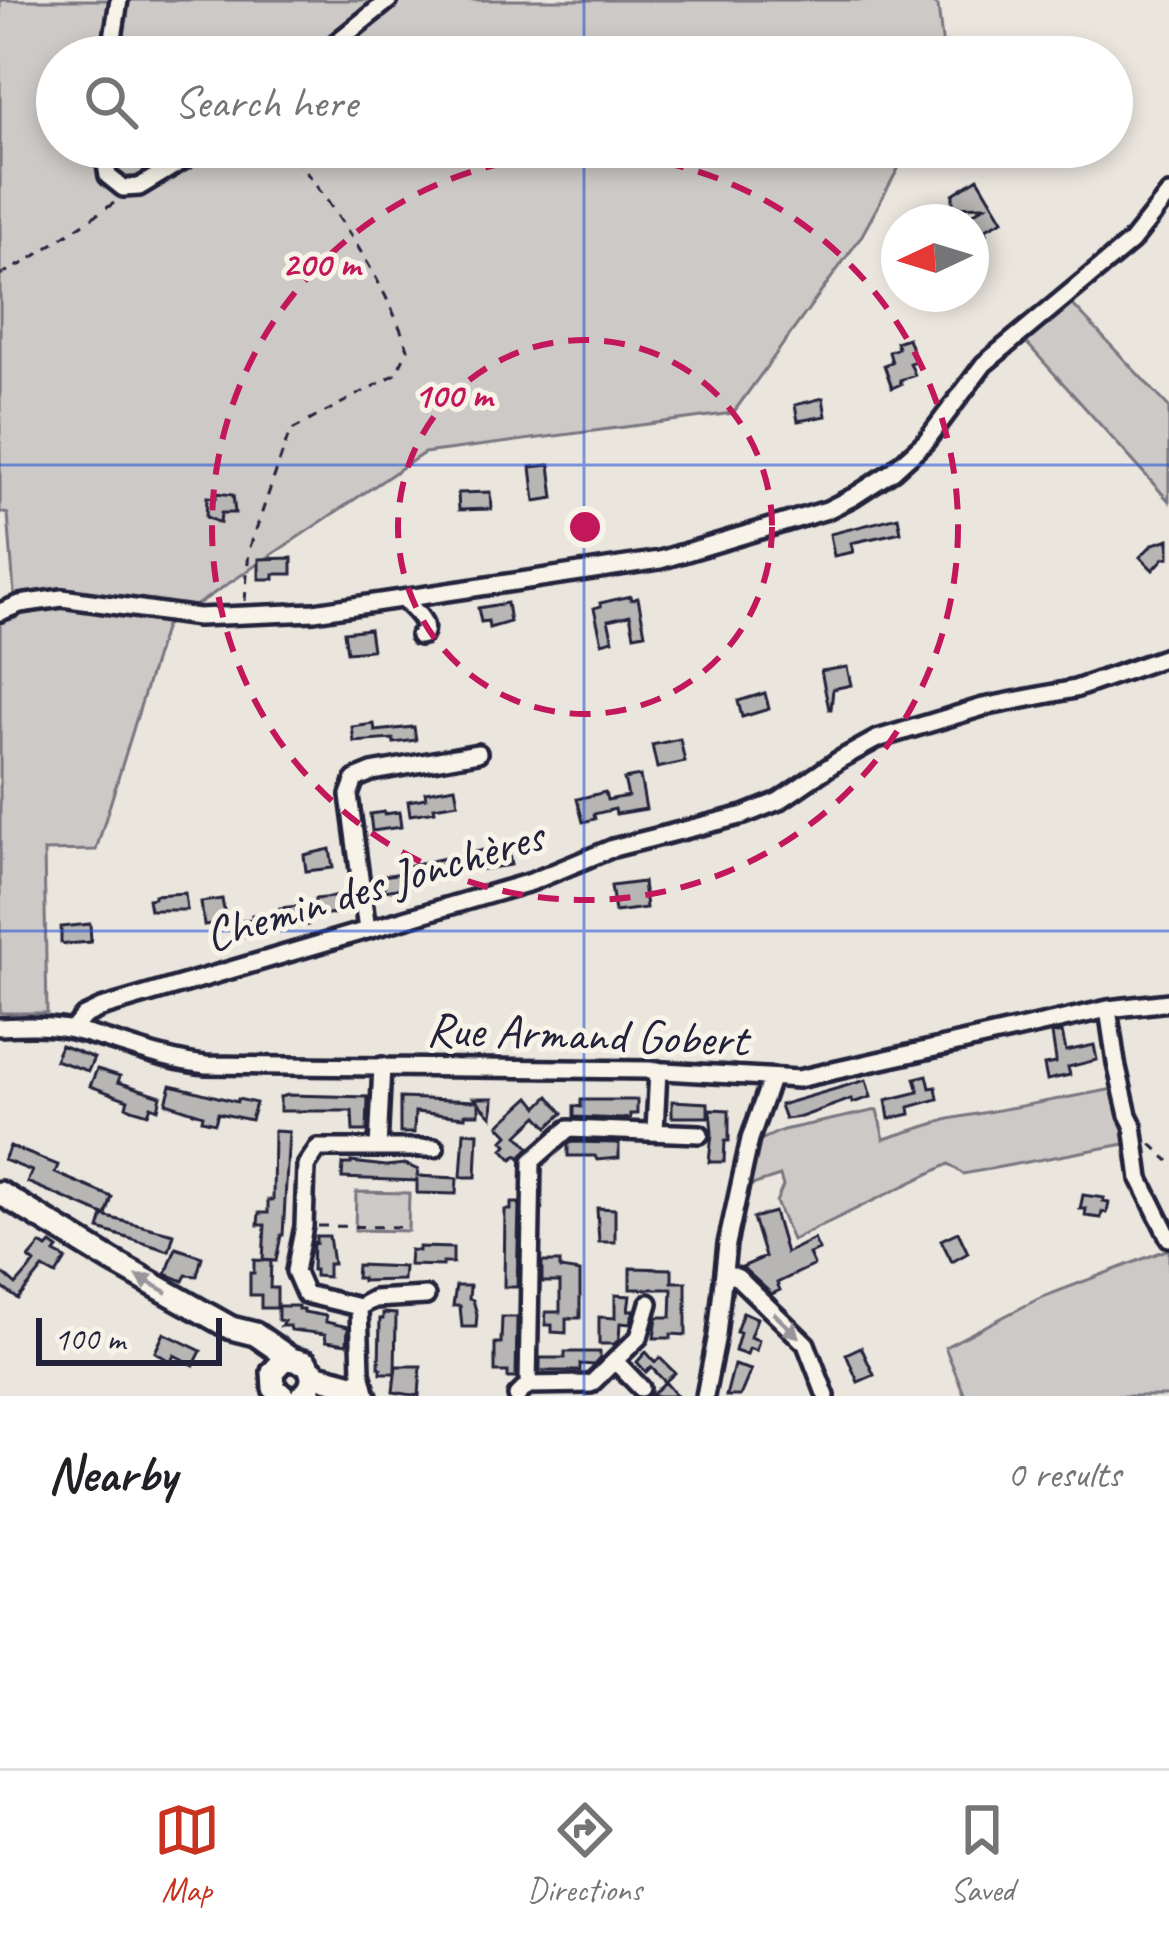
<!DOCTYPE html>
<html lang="en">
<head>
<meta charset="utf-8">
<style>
	body { margin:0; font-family:Caveat,sans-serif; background:#f6f6f6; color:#202124 }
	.compass { position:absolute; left:881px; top:204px; width:108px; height:108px; border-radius:50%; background:#fff; box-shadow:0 6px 18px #0003; rotate:266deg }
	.scale { position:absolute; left:36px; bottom:30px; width:186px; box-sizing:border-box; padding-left:12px; border:6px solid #22223b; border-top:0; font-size:33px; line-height:42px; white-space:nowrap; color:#22223b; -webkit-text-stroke:9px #f7f3e8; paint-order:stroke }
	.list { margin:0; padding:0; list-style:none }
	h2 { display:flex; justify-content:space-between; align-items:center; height:156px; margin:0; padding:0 48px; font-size:51px }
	h2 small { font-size:39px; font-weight:400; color:#757577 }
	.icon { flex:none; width:66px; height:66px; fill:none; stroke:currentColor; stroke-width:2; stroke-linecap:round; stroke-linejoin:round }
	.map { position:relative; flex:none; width:1169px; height:1396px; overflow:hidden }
	.search { position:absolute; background:#fff; box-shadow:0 6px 18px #0003; left:36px; right:36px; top:36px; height:132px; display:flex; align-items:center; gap:30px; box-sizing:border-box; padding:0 42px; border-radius:66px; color:#757577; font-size:45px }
	.sheet { height:372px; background:#fff }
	nav { display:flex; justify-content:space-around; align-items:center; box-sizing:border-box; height:168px; border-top:3px solid #e0e0e0; background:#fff; font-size:33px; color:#757577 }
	nav a { display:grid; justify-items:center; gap:6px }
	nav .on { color:#c8321e }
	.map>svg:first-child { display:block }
	.green { fill:#cdc9c6; stroke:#787680; stroke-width:3 }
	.building { fill:#b8b6b5; stroke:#22223b; stroke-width:3 }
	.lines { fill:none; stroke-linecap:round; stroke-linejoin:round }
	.street-casing { stroke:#22223b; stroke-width:24 }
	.secondary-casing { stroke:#22223b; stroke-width:30 }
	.path { stroke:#22223b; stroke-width:3; stroke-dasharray:9 9; stroke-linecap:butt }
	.street { stroke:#f7f3e8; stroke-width:15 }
	.secondary { stroke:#f7f3e8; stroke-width:21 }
	.oneway { fill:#97959a }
	.grid { fill:none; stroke:#1d4ed8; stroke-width:3; stroke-opacity:0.55 }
	.ring { fill:none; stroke:#c2185b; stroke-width:6; stroke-dasharray:21 15 }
	.labels { text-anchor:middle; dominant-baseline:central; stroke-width:10; stroke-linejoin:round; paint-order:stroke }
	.street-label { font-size:48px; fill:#22223b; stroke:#f7f3e8 }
	.centre { fill:#c2185b; stroke:#f7f3e8; stroke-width:6 }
	.ring-label { font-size:36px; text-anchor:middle; font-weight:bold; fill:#c2185b; stroke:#f7f3e8; stroke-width:10; stroke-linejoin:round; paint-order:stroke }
</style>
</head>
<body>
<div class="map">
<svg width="1169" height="1396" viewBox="0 0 1169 1396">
	<rect width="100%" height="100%" fill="#eae6de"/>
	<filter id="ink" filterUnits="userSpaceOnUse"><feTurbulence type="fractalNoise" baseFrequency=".00833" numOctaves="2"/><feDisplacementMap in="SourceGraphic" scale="24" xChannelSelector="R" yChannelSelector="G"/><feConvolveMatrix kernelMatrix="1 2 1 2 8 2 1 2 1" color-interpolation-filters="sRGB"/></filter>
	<g filter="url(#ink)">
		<path class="green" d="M0,0h925l13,6 6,51h-887v90h853l-49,90 -128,176 -309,40 -259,173 -69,224 -52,1 3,162h-47v-391l16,-4 -8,-104 -8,-2z
			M1072,304l97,103v94l-145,-161z
			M1114,1089l16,54 -167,31 -14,-10 -157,76 -16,-38 7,-16 -3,-10 -34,11 10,-45 27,-12 94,-20 7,29 65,-20z
			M356,1192l53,1 -1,38 -53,-1z
			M1169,1249v147h-170l-4,-5 -13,5h-17l-20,-49 95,-49z"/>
		<path class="building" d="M978,178l25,42 -19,10 2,4 -15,9v-28l14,-9 -32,1v-13z
			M908,338l8,23 -6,2 5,12 -15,5 1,4 -9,4 -8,-23 8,-3 -3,-10 9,-4 -2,-6z
			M823,398l3,18 -28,5 -3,-16z
			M550,465l4,33 -19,3 -4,-34z
			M490,492l1,17 -32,1 -1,-17z
			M216,493l17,2 2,18h-14l-1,10 -14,-6 1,-20 9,1z
			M898,517l3,15 -50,11 2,9 -19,4 -4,-22z
			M1169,539v18l-5,1 -11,12 -13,-13 13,-13z
			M292,558v16h-18v5h-15v-20z
			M630,596l1,4 7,-2 7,35 -11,2 -4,-20 -22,5 5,20 -11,3 -8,-35 7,-2 -1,-3z
			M507,603l3,19 -21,6 -1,-7 -7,1 -3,-14z
			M369,629l3,21 -25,2 -3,-20z
			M847,667l4,18 -18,4 -2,20h-2l-8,-38z
			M765,693l4,16 -27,8 -4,-16z
			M374,724l1,7 39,-4 2,13 -22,3 -1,-4 -39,3 -2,-15z
			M680,739l5,23 -28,6 -5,-23z
			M640,776l6,33 -30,5 -1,-5 -21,5 1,5 -12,3 -6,-23 28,-7 2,8 21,-4 -4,-17z
			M455,787l3,16 -24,4 1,4 -25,4 -2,-14 18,-3 -1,-6z
			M384,812v2l15,-2 2,15 -29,4 -2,-17z
			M493,848v4l15,-3 3,16 -77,11 -17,6 1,3 -33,6 -2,-15 25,-4 -1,-6z
			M330,849l3,19 -27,3 -2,-16z
			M643,882l3,26 -31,4 -4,-26z
			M185,893l2,17h-37l-2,-11 6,-1v-3z
			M342,896l2,17 -37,2 1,10 -54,6v4l-19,2 -1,-16 19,-2 -1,-4 29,-2 -1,-5 35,-4v-5z
			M222,899l4,23 -22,3 -3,-23z
			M90,924l1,18 -26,2 -4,-2v-15z
			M1062,1032l4,19 28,-6 3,15 -29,7 2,8 -23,5 -3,-15 12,-2v-3l-4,-26z
			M61,1045l33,13 -6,13 -33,-11z
			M97,1069l23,7 -2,6 43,14 -3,13 -7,-3 -3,8 -16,-5 -6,-3 2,-6 -38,-14z
			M927,1075l3,13 6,-1 2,12 -29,8 1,7 -21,5 -3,-19 33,-8 -4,-14z
			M866,1080l5,17 -19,6 -1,-4 -50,18 -16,2 -5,-14z
			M171,1085l66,17 1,-3 18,4 -5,17 -33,-7 -3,10 -13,-3 1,-5 -37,-12z
			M288,1095l80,2 -1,34h-14l-1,-20h-72v-14z
			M549,1096l14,17 -15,14 -10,-11 -20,19 11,12 -9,11 -3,-3 -5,4 -9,-10 4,-4 -4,-5 5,-5 -9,-10 31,-28 8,10z
			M400,1098l77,3 -3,-3h19l-1,19 -13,-14v11h-14v3l-50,-5 -1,21h-14z
			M581,1100h56v14h-7v4l-8,1 -48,-2v-11l7,1z
			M672,1101l36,2v14h-36z
			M710,1109l19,1v31h-4l-1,21h-15l3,-29z
			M274,1131l15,1 -6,103h-2l-5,26 -13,-1 2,-35h-7l1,-12h9v-13h5z
			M464,1132l14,1 -2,44h-15z
			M571,1142l45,1 3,1v14l-22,2 -2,-4h-27v-11z
			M10,1146l48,19 -3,8 57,24 -6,19 -79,-34 5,-11 -28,-11z
			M351,1162l35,4 19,-2 13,6 -1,6 40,2 -1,16 -39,-1v-15v3l-75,-3 1,-14h8z
			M1083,1195l21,3 -1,3 6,1 -2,11 -5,-1 -1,6 -16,-2 1,-7h-6z
			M511,1203h8l-2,84h-13l1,-77h6z
			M597,1208l18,1v33h-16z
			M774,1212l12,41 28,-14 5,11 -10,4 5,11 -37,18 3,7 -8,4 -30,-27 23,-10 -12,-39z
			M103,1216l71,18 -5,17 -70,-22z
			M958,1232l10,21 -16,9 -11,-22z
			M316,1236h13l4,28h-5v13l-13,-1v-6h-3l1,-28 3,1z
			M41,1244l6,4 4,-4 7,5 -3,4 11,6 -10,16 -13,-7 -25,31 -18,-13v-15l16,14 19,-22 -6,-5z
			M419,1247l34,1v15h-10v3l-34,-1 1,-15 9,1z
			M176,1248l26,9 -5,19 -11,-1 -3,6 -17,-7z
			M254,1260l17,1 -1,27h7v20h-16v-13h-11v-22h4z
			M542,1262h18v7l20,3v46h-14v15l-14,-1v-7h-7l1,-13h14v-30h-18z
			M357,1265l47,2 -1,13 -41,1v-3h-6z
			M630,1268l42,1v13h14v53l-15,-1v4h-17l3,-21h14l1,-28h-42z
			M456,1286h14l-1,13 4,1 4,14 -1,13h-14l-2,-21h-7z
			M615,1295l15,1 -2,15 6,-1 -4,14 -10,-1 -1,17 -5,4h-15v-27l16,1z
			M278,1306h20v3h6v3l22,4v6l22,5 -1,17 -21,-3 -1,-7 -34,-4 -1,-4h-9l3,-5 -6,-1z
			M743,1312l14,6 -7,19 9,3 -3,11 -7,-3 -2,7 -12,-4 5,-18 -4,-1z
			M383,1313l13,1 -1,59h-14v-5l-2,-1 1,-48h3z
			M502,1317h15l-1,61h-8v-6h-13v-29h6z
			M164,1333l37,18 -7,14 -20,-10 -3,7 -16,-10z
			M861,1347l13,28 -16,7 -12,-28z
			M565,1352h35v6l-6,7 -14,-1v7h-40v-13h25z
			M646,1352l9,10 5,-4 15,15 -10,9 12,14h-26l14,-14 -14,-15 -5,5 -9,-10z
			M734,1365l17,5 -11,26h-14z
			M396,1366h25l-2,30 -26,-4z"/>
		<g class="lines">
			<defs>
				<path id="street" d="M110,57l9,-57
					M318,57l71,-57
					M103,147l5,29 15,12 16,-1 66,-40
					M403,599c9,10 27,22 20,36l-4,1
					M0,612l20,-8 42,-6 136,19 116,-5 346,-52 167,-50 26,-13 40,-26 33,-30 58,-77 147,-122 38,-48
					M367,930l-18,-135 6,-16 17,-7 106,-19
					M1108,1009l8,54 12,52 5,10 7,54 29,59
					M0,1027c22,-1 45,-2 67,2 47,10 91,31 139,36l442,5 150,9 310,-70 61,-7
					M72,1030l12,-14 17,-8 430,-126 82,-34 131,-33 35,-14 60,-41 38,-21 106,-32 92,-18 94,-33
					M655,1131l3,-61
					M378,1148l4,-82
					M724,1272l14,6 68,66 20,52
					M359,1307l15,-8 52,-3
					M615,1361l26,27
					M528,1385l4,-224 36,-32 132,5
					M367,1396l-6,-24 -2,-65 -54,-13 -10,-23 9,-45 2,-60 12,-18h117
					M517,1396l11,-11 63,-1 48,-47 10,-34
					M705,1396l12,-61 10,-91 23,-105 21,-60"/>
				<path id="secondary" d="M0,1193l112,68 119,67 24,6 36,25 15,4c9,12 8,24 -4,33
					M311,1370l7,6 34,9 13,11
					M283,1396l-9,-8 -1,-16 11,-12 7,-1"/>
			</defs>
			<use href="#street" class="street-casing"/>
			<use href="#secondary" class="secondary-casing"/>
			<path class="path" d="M0,275l26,-13 94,-63
				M245,601l4,-51 41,-119 106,-57 12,-25c-27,-76 -72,-138 -121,-202
				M1151,1144l18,17
				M318,1226l86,1"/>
			<use href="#street" class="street"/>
			<use href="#secondary" class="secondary"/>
		</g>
		<defs><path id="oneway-solid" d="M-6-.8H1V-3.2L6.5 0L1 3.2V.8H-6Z" transform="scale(3)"/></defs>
		<g class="oneway">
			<use href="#oneway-solid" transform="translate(152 1284) rotate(-151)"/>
			<use href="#oneway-solid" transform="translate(786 1325) rotate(44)"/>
		</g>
	</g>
	<path class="grid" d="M584,0v57M584,147v1249M0,465h1169M0,931h1169"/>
	<g class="ring">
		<circle cx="585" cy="527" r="187"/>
		<circle cx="585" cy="527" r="373"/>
	</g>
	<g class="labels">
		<g class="street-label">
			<text transform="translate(374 885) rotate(-17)">Chemin des Jonchères</text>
			<text transform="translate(587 1034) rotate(2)">Rue Armand Gobert</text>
		</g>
	</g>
	<circle cx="585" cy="527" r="18" class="centre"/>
	<g class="ring-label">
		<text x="321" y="276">200 m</text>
		<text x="453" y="407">100 m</text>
	</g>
</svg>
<svg class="compass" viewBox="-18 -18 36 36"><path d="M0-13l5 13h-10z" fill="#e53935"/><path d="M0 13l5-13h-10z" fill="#757577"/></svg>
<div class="scale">100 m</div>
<div class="search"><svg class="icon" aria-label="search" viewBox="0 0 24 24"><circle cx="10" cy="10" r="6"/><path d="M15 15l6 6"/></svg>Search here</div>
</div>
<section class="sheet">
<h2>Nearby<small>0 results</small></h2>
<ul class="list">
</ul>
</section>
<nav>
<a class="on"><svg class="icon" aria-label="map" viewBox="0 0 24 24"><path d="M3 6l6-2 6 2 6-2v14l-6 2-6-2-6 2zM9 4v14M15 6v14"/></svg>Map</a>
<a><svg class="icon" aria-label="directions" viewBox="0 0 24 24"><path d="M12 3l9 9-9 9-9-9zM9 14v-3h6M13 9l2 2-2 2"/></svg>Directions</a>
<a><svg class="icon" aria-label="saved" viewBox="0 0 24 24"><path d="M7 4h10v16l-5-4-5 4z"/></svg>Saved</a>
</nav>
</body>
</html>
